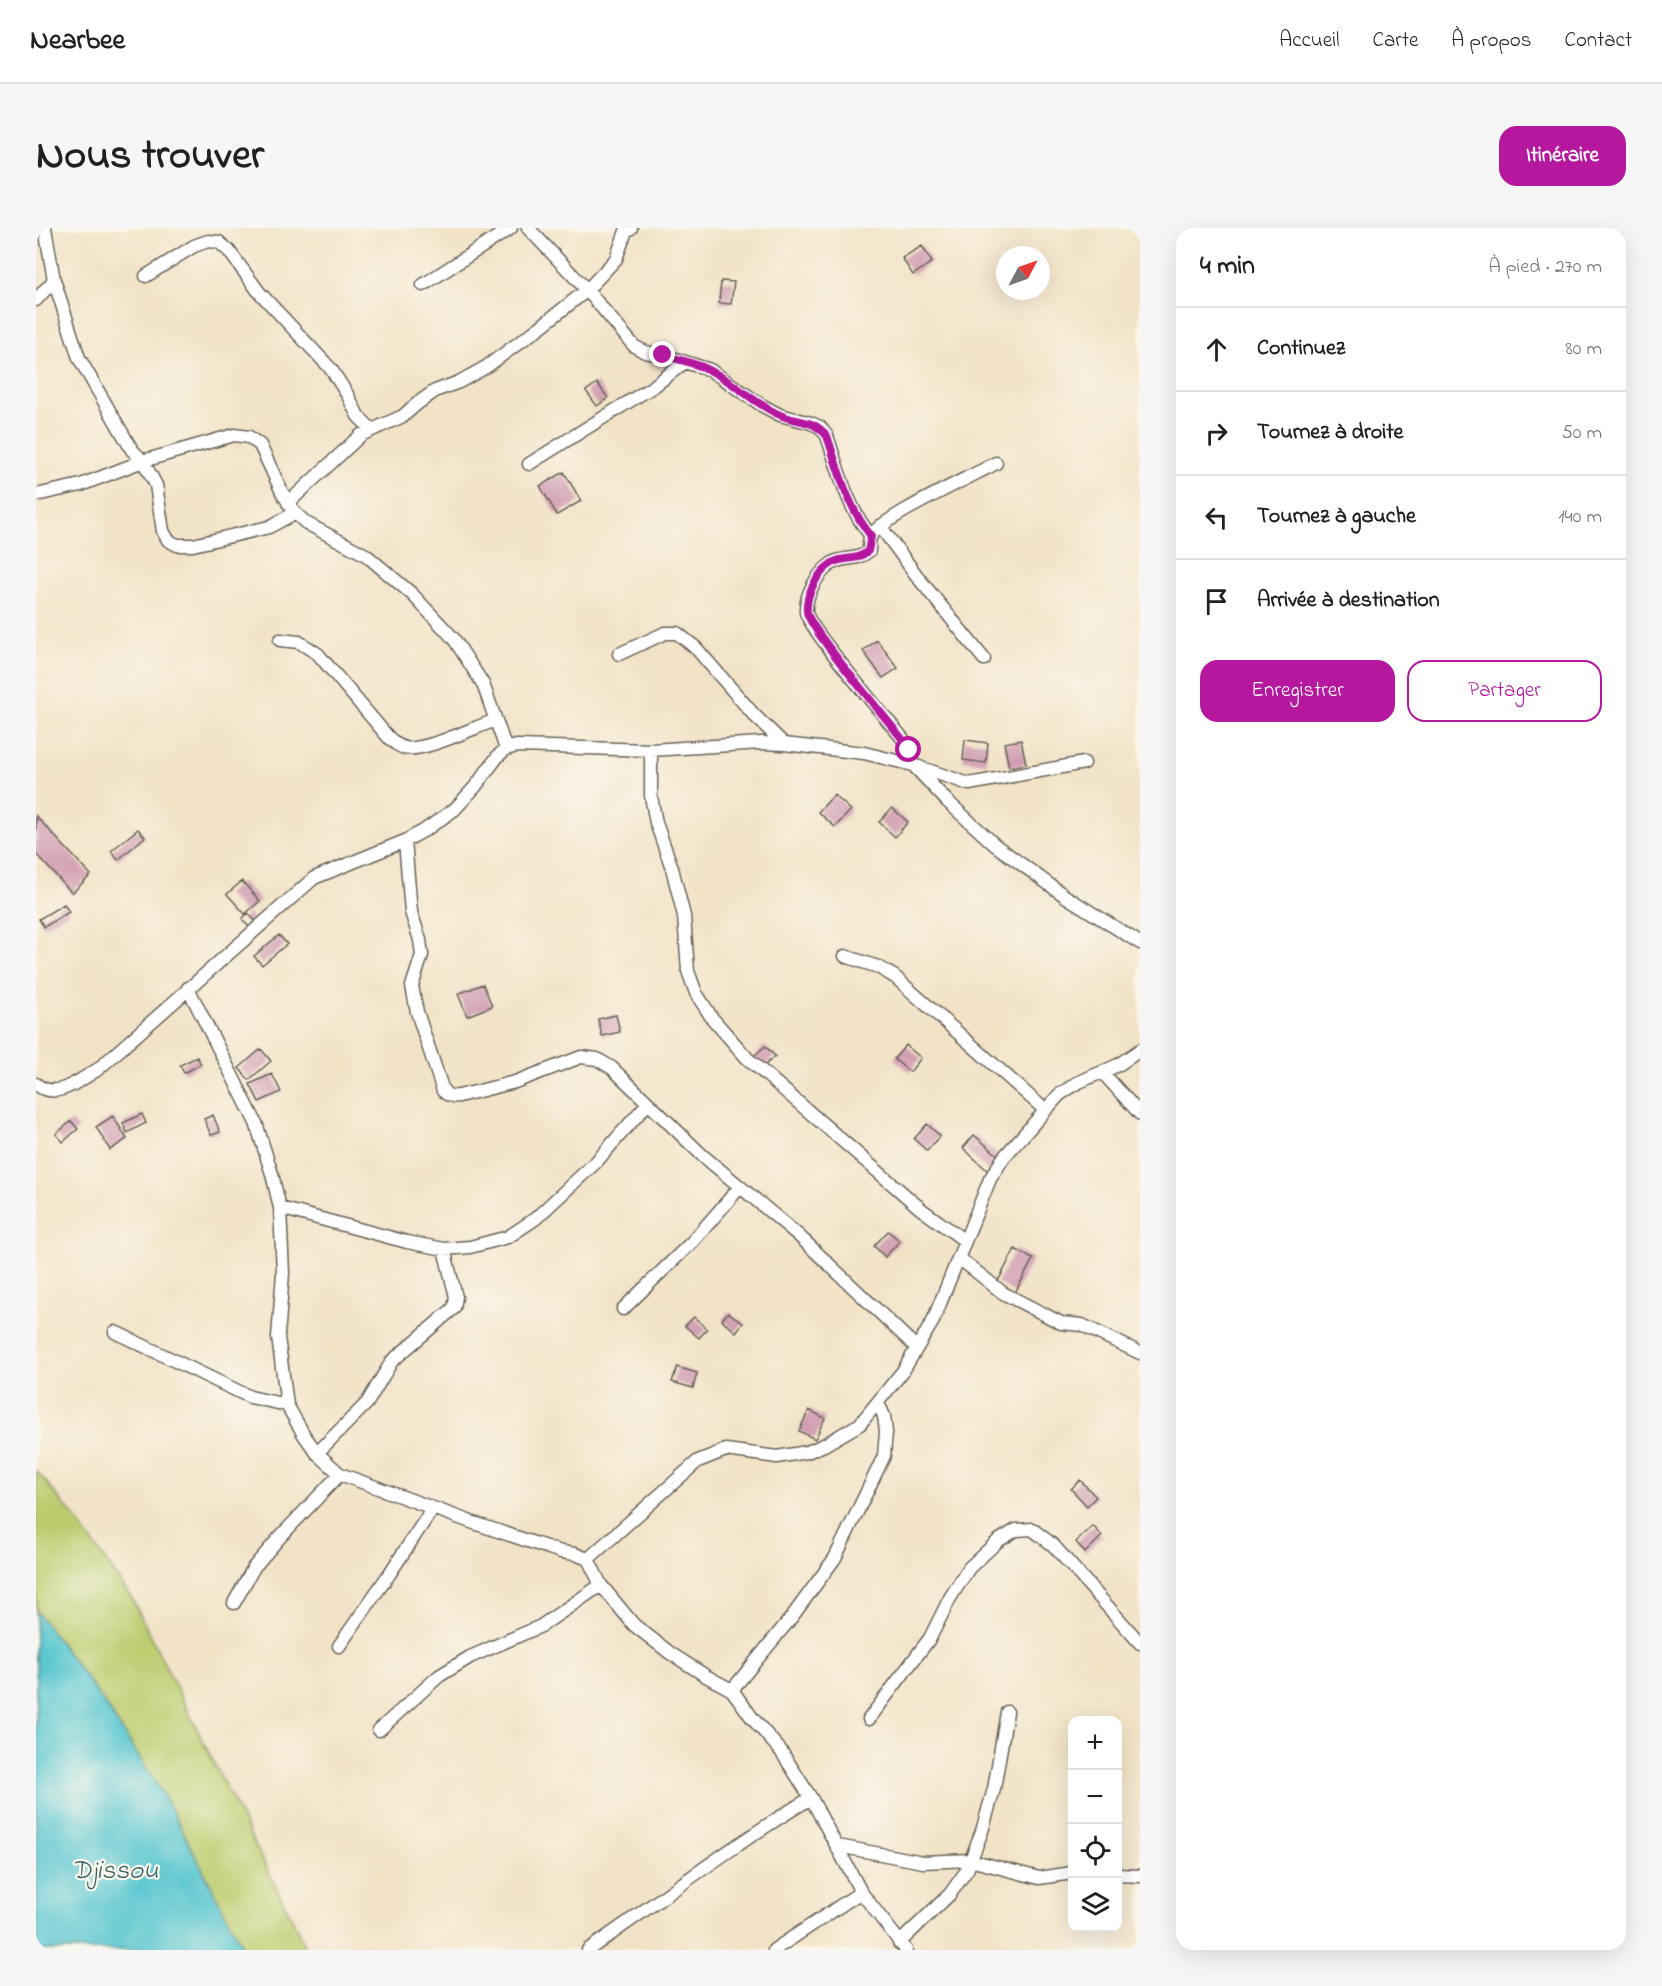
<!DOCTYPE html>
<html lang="fr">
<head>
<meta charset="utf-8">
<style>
	body { margin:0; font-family:"Indie Flower",sans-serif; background:#f6f6f6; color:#202124 }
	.controls { position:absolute; right:18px; bottom:18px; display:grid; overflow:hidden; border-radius:12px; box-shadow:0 6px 24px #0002 }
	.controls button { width:54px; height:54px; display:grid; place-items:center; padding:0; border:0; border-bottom:2px solid #e0e0e0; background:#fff; color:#202124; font:30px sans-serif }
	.compass { position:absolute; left:960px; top:18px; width:54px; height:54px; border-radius:50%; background:#fff; box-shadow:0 6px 24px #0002; rotate:49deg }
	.stop { position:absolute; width:18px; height:18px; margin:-14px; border:4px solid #b5179e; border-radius:50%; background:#fff }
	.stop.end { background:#b5179e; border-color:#fff; box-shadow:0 2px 6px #0008 }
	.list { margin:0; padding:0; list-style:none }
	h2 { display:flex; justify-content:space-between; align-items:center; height:78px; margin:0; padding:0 24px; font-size:26px }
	h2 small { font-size:20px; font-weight:400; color:#757577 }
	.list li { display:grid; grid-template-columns:39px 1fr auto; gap:18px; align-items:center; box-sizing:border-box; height:84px; padding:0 24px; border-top:2px solid #e0e0e0 }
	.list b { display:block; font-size:22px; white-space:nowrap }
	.list em { font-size:20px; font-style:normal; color:#757577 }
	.actions { display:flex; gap:12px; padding:18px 24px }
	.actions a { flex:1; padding:14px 0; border:2px solid #b5179e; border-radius:18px; text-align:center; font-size:21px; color:#b5179e }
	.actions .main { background:#b5179e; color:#fff }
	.icon { flex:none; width:33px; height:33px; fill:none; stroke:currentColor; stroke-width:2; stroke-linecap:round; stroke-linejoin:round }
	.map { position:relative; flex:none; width:1104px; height:1722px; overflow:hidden; border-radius:18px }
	header { display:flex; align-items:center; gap:36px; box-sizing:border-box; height:84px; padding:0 30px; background:#fff; border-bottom:2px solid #e0e0e0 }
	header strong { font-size:28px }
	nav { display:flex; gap:33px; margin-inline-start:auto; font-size:21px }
	.intro { display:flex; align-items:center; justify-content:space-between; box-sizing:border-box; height:144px; padding:0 36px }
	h1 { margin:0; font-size:42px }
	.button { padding:15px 27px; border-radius:18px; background:#b5179e; color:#fff; font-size:21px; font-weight:700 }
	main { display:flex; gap:36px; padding:0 36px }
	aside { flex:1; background:#fff; border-radius:18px; box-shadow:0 6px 24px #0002 }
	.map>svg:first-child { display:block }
	.green { fill:#bccd70; stroke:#6c7446; stroke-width:1.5 }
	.water { fill:#5bc7d1; stroke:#3c7276; stroke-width:1.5 }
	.building { fill:#d19eb2 }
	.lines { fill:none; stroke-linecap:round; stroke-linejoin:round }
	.street-casing { stroke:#676258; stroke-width:15 }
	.street { stroke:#fff; stroke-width:12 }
	.route { stroke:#b5179e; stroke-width:8 }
	.labels { text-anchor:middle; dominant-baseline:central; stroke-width:4.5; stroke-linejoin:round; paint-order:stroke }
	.water-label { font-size:27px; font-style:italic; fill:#356064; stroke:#fbf7ec }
</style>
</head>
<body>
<header>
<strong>Nearbee</strong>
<nav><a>Accueil</a><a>Carte</a><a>À propos</a><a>Contact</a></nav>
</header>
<div class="intro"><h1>Nous trouver</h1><a class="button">Itinéraire</a></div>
<main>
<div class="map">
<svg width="1104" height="1722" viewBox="0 0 1104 1722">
	<rect width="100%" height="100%" fill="#fbf7ec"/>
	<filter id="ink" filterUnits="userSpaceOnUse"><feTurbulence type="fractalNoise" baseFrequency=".0167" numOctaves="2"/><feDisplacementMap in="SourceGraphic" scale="12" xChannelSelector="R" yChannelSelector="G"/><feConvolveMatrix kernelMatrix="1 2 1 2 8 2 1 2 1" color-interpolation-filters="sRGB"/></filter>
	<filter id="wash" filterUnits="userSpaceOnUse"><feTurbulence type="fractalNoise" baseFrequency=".008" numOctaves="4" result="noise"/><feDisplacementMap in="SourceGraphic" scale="24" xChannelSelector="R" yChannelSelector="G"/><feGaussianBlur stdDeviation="1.35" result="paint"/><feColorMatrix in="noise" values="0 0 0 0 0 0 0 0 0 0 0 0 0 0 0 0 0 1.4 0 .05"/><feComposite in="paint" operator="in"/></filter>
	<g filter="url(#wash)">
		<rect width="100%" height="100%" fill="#f2e3c7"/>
		<path class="green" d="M0,1242l40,49 55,78 166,332 9,21h-62l-77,-149 -64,-100 -67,-90z"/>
		<path class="water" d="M0,1383l67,90 64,100 77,149h-208z"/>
		<g id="blocks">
			<path class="building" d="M886,18l10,16 -19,13 -11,-17z
				M685,53l13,1 -3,22 -12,-1z
				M561,155l11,15 -11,8 -11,-15z
				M528,244l17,29 -24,14 -17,-29z
				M841,412l21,28 -15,10 -20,-27z
				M929,512l23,3 -2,20 -23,-3z
				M985,512l5,24 -17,3 -5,-24z
				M798,567l17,15 -16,17 -17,-15z
				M856,580l16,14 -13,15 -16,-15z
				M0,588l55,59 -19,18 -36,-39z
				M102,601l7,8 -27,23 -7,-9z
				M206,653l18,20 -15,13 -18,-20z
				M28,676l5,8 -25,15 -5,-8z
				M212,685l10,11 -6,6 -10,-11z
				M243,707l8,9 -25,21 -8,-9z
				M447,756l9,22 -25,10 -9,-22z
				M580,787l4,17 -18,4 -4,-17z
				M870,817l15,13 -11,14 -16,-13z
				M729,818l10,10 -12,11 -9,-11z
				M225,821l10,12 -22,19 -10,-12z
				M161,829l4,7 -17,9 -4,-8z
				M236,846l9,18 -22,10 -9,-18z
				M106,886l4,9 -19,10 -4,-10z
				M177,887l7,17 -9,3 -7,-16z
				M77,888l14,23 -17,11 -14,-23z
				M35,893l7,8 -15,13 -7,-8z
				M891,896l13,12 -13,15 -13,-12z
				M938,907l26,22 -12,14 -25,-23z
				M852,1003l12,10 -15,16 -11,-11z
				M979,1021l18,10 -18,34 -18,-10z
				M692,1084l15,11 -7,9 -14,-12z
				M658,1089l13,12 -8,9 -14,-12z
				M641,1139l20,6 -4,15 -21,-6z
				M773,1182l16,8 -10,21 -16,-8z
				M1044,1252l16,17 -9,9 -16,-17z
				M1057,1298l9,10 -17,17 -9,-11z"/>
		</g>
	</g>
	<g filter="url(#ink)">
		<use href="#blocks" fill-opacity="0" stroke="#676258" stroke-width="1.5"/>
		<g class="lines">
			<defs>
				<path id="street" d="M9,0l9,52 25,78 53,92 11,11 13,24 7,46 5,9 9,5h16l76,-18 26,-14
					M492,0l59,62 47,56 11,6 18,3 47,15 53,36 17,9 31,8 9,4 7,9c12,35 20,71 44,100
					M110,48l48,-30 14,-5 11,1 10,9 30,41 72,77 16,25 11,22 13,13
					M387,57l88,-57
					M0,72l18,-20
					M960,235c-21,12 -118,56 -126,74 -1,4 -1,10 -1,14 -15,12 -26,4 -38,13 -14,10 -26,31 -25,48 2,16 82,108 97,127l6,11 4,15 34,36 48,44 70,51 75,47
					M493,236l125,-78 31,-24
					M0,267l45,-10 62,-24 91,-26 15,2 11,8 22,47 13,21 11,10 60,32 46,39 42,45 29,45 23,65
					M252,275l73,-68 42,-19 15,-13 17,-12 24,-9 27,-15 53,-39 48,-38 29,-31 10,-28 5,-3
					M844,298l40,54 64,79
					M244,412l19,2 19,12 71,84c5,4 9,9 16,10 19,4 70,-21 91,-28
					M583,426l46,-21h12l19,15 58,67 30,29
					M615,522v46l5,27 16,45 12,48 4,55 8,22 16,25 35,40 174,151 44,32
					M369,613l6,71 9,28 2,15 -10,31 5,26 26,79c5,5 9,6 16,5l56,-14 66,-25 16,2 15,9 90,87 96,80 119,113
					M809,728l33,11 17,10 150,133
					M152,760l68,135 16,51 8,34 3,65 -5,64 9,68 17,30 13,18 23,21 131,48 90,30 14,2 13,5 13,26 33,40 36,28 36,23 26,14 21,29 28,32 30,47 50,94 45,58
					M1066,844l38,42
					M0,856c20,17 43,-4 61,-14l217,-192 91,-37 20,-11 30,-21 20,-22 23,-31 8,-7 11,-3 134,4 110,-7 23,1 80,9 49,12 56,19 115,-21
					M244,980l127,34 37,7 26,-2 38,-10 27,-18 61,-57 52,-59
					M923,1030l44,35 58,30 21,2 58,28
					M587,1081l70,-68 47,-54
					M79,1104l135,65 37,8
					M281,1225l50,-50 25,-42 62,-53 2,-11 -12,-48
					M552,1331l110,-98 28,-11 51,7 30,-5 17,-7 36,-21 43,-53 30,-50 57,-142 14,-22 55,-62 18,-12 41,-18 22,-15
					M198,1375l20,-36 26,-30 60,-63
					M303,1418l51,-73 43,-65
					M696,1462l59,-72 44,-60 49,-102 2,-24 -2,-16 -6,-13
					M833,1491l61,-81 20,-40 19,-30 29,-27 18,-11 16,-1 21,16 87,98
					M343,1502l60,-54 31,-19 71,-31 60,-41
					M802,1618l85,16 47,-2 69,18 33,-5
					M1082,1647l22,1
					M863,1715l51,-49 17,-24 15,-39 12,-42 13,-77
					M552,1722c74,-51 146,-106 223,-152
					M738,1722l87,-58"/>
			</defs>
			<use href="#street" class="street-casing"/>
			<use href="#street" class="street"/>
		</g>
	</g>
	<g class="lines" filter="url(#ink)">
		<path class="route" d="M627,127c16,5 34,8 48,16 24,12 43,32 67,43 18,9 35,4 49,22 12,35 20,70 44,100l-3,15c-14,12 -25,4 -37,13 -14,9 -26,32 -24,48 1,16 81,108 96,128l6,10"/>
	</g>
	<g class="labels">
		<g class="water-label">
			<text x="79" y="1643">Djissou</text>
		</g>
	</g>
</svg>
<div class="controls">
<button>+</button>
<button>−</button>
<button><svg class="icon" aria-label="locate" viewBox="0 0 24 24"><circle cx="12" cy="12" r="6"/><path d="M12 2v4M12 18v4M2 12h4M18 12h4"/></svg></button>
<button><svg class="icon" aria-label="layers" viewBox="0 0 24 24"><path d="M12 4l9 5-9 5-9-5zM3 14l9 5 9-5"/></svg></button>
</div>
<svg class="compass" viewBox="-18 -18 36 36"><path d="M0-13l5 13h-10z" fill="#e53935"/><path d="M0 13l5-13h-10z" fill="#757577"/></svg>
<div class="stop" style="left:873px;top:522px"></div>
<div class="stop end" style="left:627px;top:127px"></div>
</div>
<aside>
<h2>4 min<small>À pied · 270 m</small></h2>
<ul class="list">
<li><svg class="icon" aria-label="ahead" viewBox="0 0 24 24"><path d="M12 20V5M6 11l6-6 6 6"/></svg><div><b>Continuez</b></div><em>80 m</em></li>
<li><svg class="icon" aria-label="right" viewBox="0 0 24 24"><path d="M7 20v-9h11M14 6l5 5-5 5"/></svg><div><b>Tournez à droite</b></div><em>50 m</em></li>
<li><svg class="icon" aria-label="left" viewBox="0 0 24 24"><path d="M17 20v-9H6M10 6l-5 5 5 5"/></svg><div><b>Tournez à gauche</b></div><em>140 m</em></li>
<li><svg class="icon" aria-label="arrive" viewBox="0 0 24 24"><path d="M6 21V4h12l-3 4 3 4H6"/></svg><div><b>Arrivée à destination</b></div></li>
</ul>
<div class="actions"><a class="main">Enregistrer</a><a>Partager</a></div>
</aside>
</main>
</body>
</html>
